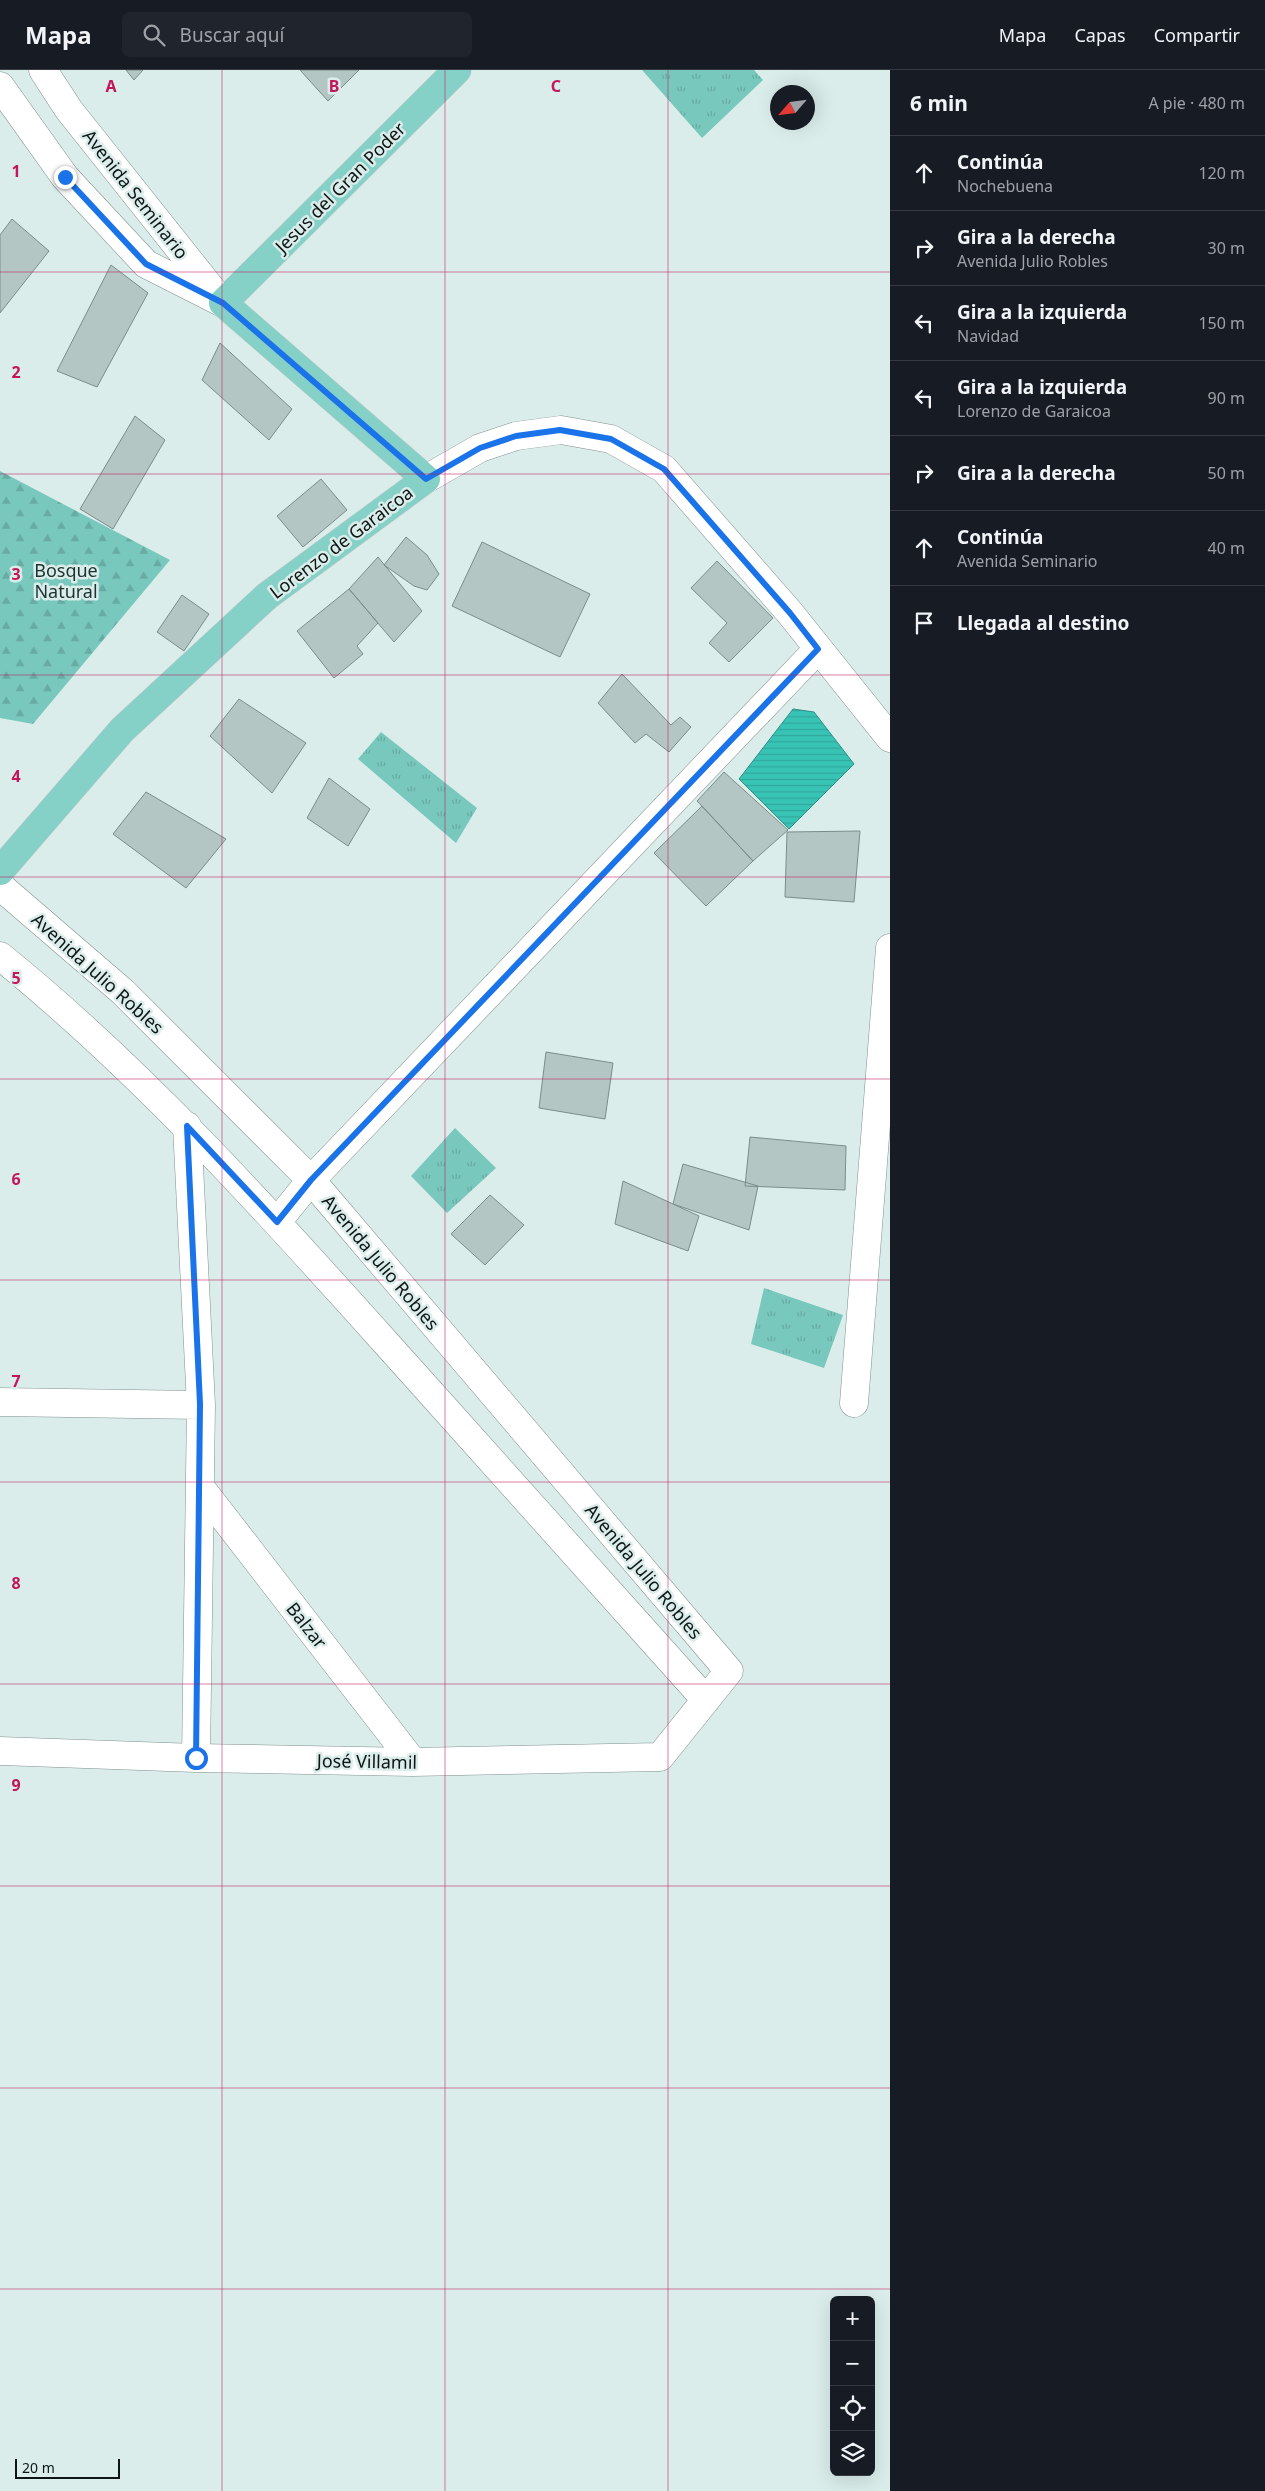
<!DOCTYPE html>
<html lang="es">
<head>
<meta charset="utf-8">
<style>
	body { margin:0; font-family:"Noto Sans",sans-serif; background:#20242c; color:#f1f3f6 }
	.controls { position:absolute; right:15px; bottom:15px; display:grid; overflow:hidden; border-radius:8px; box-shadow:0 5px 20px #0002 }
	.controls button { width:45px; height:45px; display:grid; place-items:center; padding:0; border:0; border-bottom:1px solid #363941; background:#171b24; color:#f1f3f6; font:25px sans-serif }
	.compass { position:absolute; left:770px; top:15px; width:45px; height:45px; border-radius:50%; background:#171b24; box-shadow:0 5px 20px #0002; rotate:242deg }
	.scale { position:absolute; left:15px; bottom:12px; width:105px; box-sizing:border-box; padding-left:5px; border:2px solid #0e1514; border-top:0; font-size:14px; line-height:18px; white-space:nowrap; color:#0e1514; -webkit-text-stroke:4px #daedea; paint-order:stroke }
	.stop { position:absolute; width:15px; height:15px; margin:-11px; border:4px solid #1a73e8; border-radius:50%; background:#fff }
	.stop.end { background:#1a73e8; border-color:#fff; box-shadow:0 1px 5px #0008 }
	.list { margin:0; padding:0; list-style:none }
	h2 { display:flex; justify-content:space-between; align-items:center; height:65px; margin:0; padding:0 20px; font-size:21px }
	h2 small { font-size:16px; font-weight:400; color:#9ea1a6 }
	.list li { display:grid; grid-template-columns:32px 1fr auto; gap:15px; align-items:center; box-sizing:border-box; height:75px; padding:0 20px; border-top:1px solid #363941 }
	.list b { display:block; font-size:19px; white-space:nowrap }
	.list p { margin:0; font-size:16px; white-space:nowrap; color:#9ea1a6 }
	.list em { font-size:16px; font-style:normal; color:#9ea1a6 }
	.icon { flex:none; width:28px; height:28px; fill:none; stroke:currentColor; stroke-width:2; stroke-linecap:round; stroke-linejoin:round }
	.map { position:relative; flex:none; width:890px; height:2421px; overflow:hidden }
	header { display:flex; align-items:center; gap:30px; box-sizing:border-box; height:70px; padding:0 25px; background:#171b24; border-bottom:1px solid #363941 }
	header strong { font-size:24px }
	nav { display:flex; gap:28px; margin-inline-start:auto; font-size:18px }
	.search { width:350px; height:45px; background:#20242c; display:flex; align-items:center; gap:12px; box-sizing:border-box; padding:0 18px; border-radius:8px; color:#9ea1a6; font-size:19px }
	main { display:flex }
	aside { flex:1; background:#171b24 }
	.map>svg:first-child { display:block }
	.grass { fill:url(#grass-tufts) }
	.forest { fill:url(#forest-firs) }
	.water { fill:url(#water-rules); stroke:#2b9085 }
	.building { fill:#b4c6c3; stroke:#7b8d8a }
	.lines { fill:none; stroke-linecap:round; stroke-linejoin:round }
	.minor-casing { stroke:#80928f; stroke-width:29 }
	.major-casing { stroke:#cacccb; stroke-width:29 }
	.minor { stroke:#fff; stroke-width:28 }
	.major { stroke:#85d0c7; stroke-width:28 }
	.route { stroke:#1a73e8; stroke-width:6 }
	.grid { fill:none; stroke:#c2185b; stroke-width:1; stroke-opacity:0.55 }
	.labels { text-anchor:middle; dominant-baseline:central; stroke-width:5; stroke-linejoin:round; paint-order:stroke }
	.street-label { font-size:18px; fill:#0e1514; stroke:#daedea }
	.park-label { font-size:18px; fill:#1c3330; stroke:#daedea }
	.grid-label { font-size:16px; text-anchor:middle; font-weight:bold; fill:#c2185b; stroke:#daedea; stroke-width:5; stroke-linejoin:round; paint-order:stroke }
</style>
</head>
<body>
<header>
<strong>Mapa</strong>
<div class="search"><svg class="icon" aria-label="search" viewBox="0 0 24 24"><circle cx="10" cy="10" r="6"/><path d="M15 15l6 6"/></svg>Buscar aquí</div>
<nav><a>Mapa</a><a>Capas</a><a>Compartir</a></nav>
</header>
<main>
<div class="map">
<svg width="890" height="2421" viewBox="0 0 890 2421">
	<defs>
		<pattern id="grass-tufts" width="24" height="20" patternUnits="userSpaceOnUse" patternTransform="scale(1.25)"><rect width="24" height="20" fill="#78c8bd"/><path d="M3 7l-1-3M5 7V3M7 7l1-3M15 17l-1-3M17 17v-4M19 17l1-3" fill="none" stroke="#67aba2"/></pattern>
		<pattern id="forest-firs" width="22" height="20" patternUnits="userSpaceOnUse" patternTransform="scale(1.25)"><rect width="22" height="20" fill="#78c8bd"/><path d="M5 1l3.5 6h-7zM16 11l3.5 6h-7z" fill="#67aba2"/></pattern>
		<pattern id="water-rules" width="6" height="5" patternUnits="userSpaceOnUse" patternTransform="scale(1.25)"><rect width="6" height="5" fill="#38c4b5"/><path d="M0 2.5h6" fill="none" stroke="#30a89b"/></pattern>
	</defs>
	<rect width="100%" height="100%" fill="#daedea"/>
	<path class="grass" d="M642,0h112l9,10 -61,58z
		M381,662l96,76 -21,35 -98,-84z
		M455,1058l41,40 -49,45 -36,-37z
		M764,1218l79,27 -19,53 -73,-24z"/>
	<path class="forest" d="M0,401l170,89 -137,164 -33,-6z"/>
	<path class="water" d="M793,639l21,3 40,52 -65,65 -50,-50z"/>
	<path class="building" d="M126,0h17l-9,10z
		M300,0h59l-31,31z
		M12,149l37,32 -49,62v-78z
		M111,195l37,28 -51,94 -40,-16z
		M220,273l72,66 -23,31 -67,-60z
		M135,346l30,24 -52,89 -33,-20z
		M321,409l26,31 -44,37 -26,-31z
		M406,467l21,18 12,19 -12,16 -13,-4 -30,-21z
		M482,472l108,52 -30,63 -108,-51z
		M378,487l44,54 -28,31 -45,-53z
		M717,491l56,57 -44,44 -20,-19 18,-20 -36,-35z
		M349,519l29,34 -21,23 6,8 -29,24 -37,-47z
		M182,525l27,19 -25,37 -27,-19z
		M622,604l49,51 9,-8 11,10 -22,25 -23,-18 -11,9 -37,-40z
		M239,629l67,44 -34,50 -62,-57z
		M724,702l64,58 -35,31 -56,-60z
		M329,708l41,31 -22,37 -41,-28z
		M146,722l80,47 -40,49 -73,-54z
		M702,736l51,55 -47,45 -52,-53z
		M860,761l-6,71 -69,-5 2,-65z
		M546,982l67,11 -8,56 -66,-11z
		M750,1067l96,9 -1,44 -100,-4z
		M683,1094l75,22 -9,44 -76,-26z
		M623,1111l76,35 -11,35 -73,-27z
		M490,1125l34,30 -39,40 -34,-31z"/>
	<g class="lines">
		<defs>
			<path id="minor" d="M43,0l26,40 148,186
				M0,16l65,91 81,87 77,39
				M426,409l54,-31 36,-12 45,-6 50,9 53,30 126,144 100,125
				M0,816l123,106 188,188 418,491 -69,86 -247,5 -217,-4 -196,-7
				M0,886c142,115 264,251 386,387 106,119 213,238 320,357
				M187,1056l14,279 -5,353
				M277,1152l34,-42 507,-531
				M0,1332l201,3
				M854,1333l36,-455
				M201,1418l212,274"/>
			<path id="major" d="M0,801l122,-141 145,-134 159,-117 -203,-176 234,-233"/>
		</defs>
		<use href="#minor" class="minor-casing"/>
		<use href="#major" class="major-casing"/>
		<use href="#minor" class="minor"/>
		<use href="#major" class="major"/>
	</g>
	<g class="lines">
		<path class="route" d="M65,107l81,87 77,39 203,176 54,-31 36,-12 44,-6 51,9 53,30 126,144 28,36 -507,531 -34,42 -90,-96 13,278 -4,354"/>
	</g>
	<path class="grid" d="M222,0v2421M445,0v2421M668,0v2421M0,202h890M0,404h890M0,605h890M0,807h890M0,1009h890M0,1210h890M0,1412h890M0,1614h890M0,1816h890M0,2018h890M0,2219h890"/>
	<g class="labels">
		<g class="street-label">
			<text transform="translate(340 117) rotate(-45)">Jesus del Gran Poder</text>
			<text transform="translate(136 124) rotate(52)">Avenida Seminario</text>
			<text transform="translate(341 472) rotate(-37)">Lorenzo de Garaicoa</text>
			<text transform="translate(98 903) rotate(42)">Avenida Julio Robles</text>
			<text transform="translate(381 1192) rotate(50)">Avenida Julio Robles</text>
			<text transform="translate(644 1501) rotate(50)">Avenida Julio Robles</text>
			<text transform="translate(307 1555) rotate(52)">Balzar</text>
			<text transform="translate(367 1691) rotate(1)">José Villamil</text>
		</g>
		<g class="park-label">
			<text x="66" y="500">Bosque<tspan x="66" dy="21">Natural</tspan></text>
		</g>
	</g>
	<g class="grid-label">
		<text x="111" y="22">A</text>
		<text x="334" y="22">B</text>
		<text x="556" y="22">C</text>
		<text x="16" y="107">1</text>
		<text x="16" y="308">2</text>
		<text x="16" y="510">3</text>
		<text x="16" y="712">4</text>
		<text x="16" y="914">5</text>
		<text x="16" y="1115">6</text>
		<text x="16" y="1317">7</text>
		<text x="16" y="1519">8</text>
		<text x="16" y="1721">9</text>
	</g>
</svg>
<div class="controls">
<button>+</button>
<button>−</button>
<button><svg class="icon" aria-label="locate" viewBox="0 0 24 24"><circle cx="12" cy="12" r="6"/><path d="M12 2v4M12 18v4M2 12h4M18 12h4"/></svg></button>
<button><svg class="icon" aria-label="layers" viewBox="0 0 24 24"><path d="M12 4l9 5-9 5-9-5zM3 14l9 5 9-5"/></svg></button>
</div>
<svg class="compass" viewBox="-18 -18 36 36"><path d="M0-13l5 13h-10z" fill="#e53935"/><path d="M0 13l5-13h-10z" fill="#9ea1a6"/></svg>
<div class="scale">20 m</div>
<div class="stop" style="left:196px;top:1688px"></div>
<div class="stop end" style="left:65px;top:107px"></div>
</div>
<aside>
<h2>6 min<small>A pie · 480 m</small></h2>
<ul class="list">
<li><svg class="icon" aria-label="ahead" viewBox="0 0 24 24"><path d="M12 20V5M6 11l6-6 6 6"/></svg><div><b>Continúa</b><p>Nochebuena</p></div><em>120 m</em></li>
<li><svg class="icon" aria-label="right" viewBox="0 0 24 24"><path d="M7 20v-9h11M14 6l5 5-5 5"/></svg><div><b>Gira a la derecha</b><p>Avenida Julio Robles</p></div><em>30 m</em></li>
<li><svg class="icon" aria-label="left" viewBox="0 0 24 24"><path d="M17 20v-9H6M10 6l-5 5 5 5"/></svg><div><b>Gira a la izquierda</b><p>Navidad</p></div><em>150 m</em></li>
<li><svg class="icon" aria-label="left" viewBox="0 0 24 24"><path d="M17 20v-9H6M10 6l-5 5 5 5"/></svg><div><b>Gira a la izquierda</b><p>Lorenzo de Garaicoa</p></div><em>90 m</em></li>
<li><svg class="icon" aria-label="right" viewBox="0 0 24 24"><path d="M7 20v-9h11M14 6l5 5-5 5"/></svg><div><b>Gira a la derecha</b></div><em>50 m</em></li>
<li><svg class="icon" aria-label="ahead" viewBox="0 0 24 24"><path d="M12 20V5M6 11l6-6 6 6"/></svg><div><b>Continúa</b><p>Avenida Seminario</p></div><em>40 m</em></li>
<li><svg class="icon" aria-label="arrive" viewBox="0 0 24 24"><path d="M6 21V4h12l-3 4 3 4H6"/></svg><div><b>Llegada al destino</b></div></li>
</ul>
</aside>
</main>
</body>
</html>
